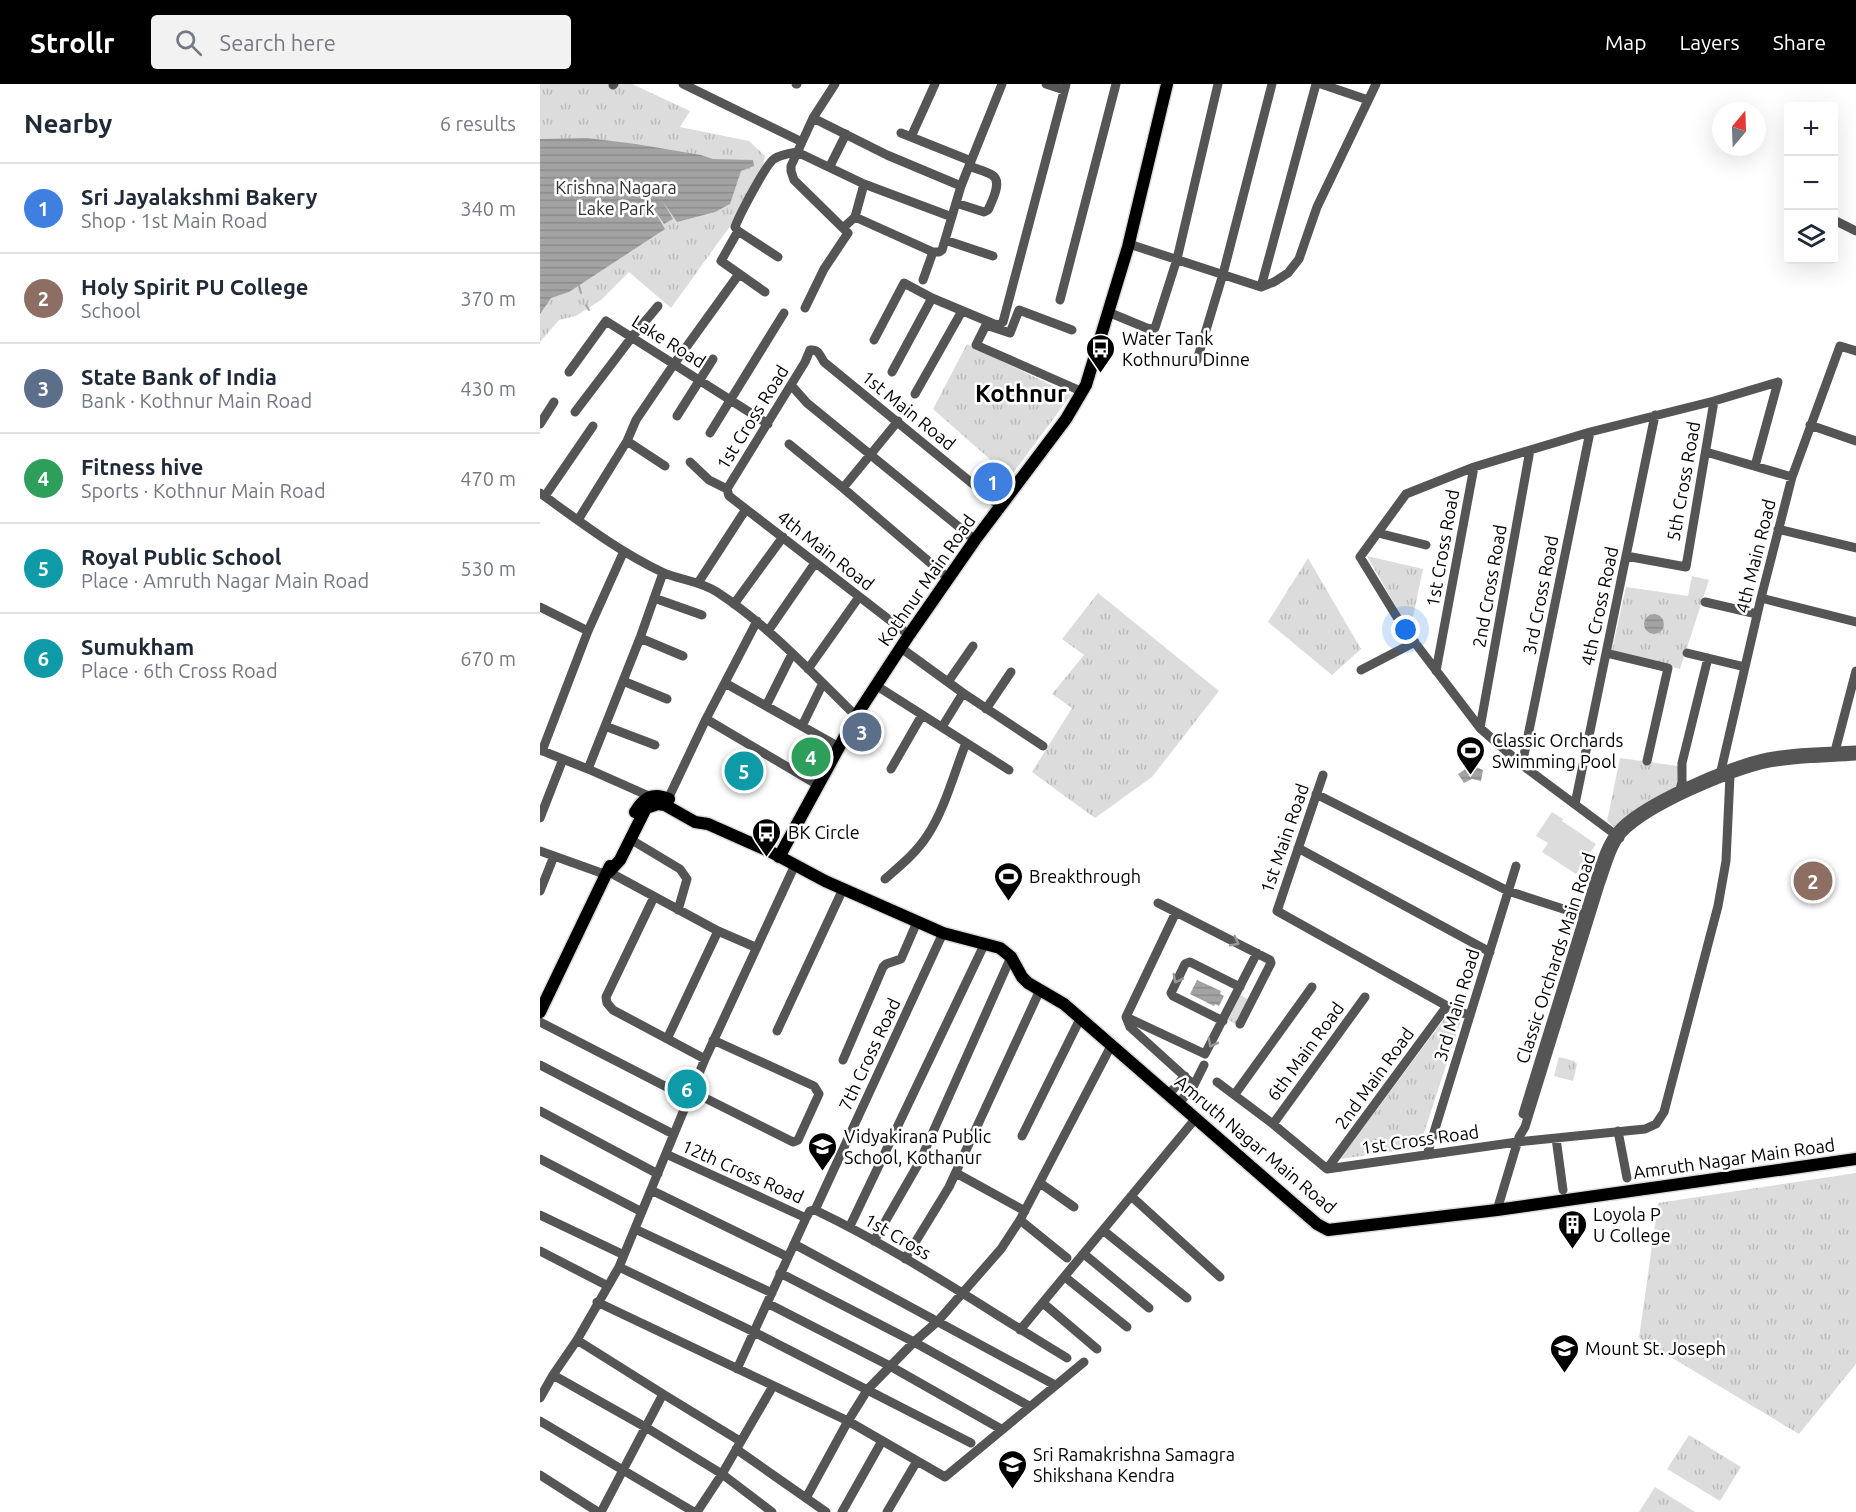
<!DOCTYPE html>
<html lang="en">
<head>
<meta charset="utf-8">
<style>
	body { margin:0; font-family:Ubuntu,sans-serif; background:#f2f2f3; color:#1f2937 }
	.controls { position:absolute; right:18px; top:18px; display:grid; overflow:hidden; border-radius:6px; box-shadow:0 6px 24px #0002 }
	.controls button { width:54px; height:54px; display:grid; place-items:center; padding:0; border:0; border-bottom:2px solid #e0e1e3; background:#fff; color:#1f2937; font:30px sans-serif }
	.compass { position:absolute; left:1172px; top:18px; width:54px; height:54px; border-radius:50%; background:#fff; box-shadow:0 6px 24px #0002; rotate:19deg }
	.you { position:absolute; left:866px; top:546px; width:21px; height:21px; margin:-15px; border:4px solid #fff; border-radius:50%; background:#1a73e8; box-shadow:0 0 0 9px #1a73e833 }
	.badge { display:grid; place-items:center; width:39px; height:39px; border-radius:50%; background:#000; color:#fff; font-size:20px; font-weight:700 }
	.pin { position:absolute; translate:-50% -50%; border:3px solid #fff; box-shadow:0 2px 6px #0006 }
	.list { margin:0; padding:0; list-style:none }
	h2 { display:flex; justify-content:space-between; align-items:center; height:78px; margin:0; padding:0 24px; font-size:26px }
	h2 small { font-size:20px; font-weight:400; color:#747a83 }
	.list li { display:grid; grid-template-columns:39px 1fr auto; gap:18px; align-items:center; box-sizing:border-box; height:90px; padding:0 24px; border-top:2px solid #e0e1e3 }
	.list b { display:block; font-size:22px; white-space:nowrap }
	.list p { margin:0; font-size:20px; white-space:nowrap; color:#747a83 }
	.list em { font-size:20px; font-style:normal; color:#747a83 }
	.icon { flex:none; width:33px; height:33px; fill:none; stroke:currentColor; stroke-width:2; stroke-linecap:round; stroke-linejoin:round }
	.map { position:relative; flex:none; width:1316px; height:1428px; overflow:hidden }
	header { display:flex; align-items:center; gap:36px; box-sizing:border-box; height:84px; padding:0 30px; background:#000; color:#fff }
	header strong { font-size:28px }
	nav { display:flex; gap:33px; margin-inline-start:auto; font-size:21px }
	.search { width:420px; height:54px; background:#f2f2f3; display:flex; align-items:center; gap:15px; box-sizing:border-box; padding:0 21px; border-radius:6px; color:#747a83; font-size:22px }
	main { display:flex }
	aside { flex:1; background:#fff }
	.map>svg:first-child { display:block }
	.grass { fill:url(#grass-tufts) }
	.pitch { fill:#dcdcdc }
	.water { fill:url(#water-rules) }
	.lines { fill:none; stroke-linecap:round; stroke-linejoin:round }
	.stream { stroke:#a3a3a3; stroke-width:2 }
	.major-casing { stroke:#dbdbdb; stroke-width:15 }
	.minor { stroke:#555; stroke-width:9 }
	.major { stroke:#000; stroke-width:12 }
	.oneway { stroke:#999 }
	.labels { text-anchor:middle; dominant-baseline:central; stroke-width:5; stroke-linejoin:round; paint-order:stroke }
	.park-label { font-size:18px; fill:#333; stroke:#fff }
	.poi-label { font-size:18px; fill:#000; stroke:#fff; text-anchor:start }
	.street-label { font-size:18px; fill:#000; stroke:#fff }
	.district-label { font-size:24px; font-weight:bold; fill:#000; stroke:#fff }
</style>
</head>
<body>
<header>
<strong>Strollr</strong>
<div class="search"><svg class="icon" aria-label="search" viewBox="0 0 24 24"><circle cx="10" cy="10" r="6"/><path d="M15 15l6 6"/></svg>Search here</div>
<nav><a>Map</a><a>Layers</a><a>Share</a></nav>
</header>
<main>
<aside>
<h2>Nearby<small>6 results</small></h2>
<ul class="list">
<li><span class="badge" style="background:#3f7fe0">1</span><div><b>Sri Jayalakshmi Bakery</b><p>Shop · 1st Main Road</p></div><em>340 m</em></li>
<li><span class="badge" style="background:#8d6e63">2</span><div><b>Holy Spirit PU College</b><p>School</p></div><em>370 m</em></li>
<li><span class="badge" style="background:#5c6f8a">3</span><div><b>State Bank of India</b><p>Bank · Kothnur Main Road</p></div><em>430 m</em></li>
<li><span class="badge" style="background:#2e9e5b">4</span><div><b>Fitness hive</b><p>Sports · Kothnur Main Road</p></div><em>470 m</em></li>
<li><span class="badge" style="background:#0f9aa8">5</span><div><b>Royal Public School</b><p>Place · Amruth Nagar Main Road</p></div><em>530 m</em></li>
<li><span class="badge" style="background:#0f9aa8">6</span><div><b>Sumukham</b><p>Place · 6th Cross Road</p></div><em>670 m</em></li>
</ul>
</aside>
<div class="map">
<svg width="1316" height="1428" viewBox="0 0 1316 1428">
	<defs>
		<pattern id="grass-tufts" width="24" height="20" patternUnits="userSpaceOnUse" patternTransform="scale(1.5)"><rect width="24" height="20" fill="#dcdcdc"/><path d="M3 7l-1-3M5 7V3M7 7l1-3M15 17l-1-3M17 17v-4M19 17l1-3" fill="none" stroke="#bbb"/></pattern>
		<pattern id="water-rules" width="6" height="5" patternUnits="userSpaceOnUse" patternTransform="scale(1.5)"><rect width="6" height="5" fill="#a3a3a3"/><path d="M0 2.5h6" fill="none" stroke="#8b8b8b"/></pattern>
	</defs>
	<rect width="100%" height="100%" fill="#fff"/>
	<path class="grass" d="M0,0h92l58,27 -10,16 69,14 16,15 -4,18 -28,48 -62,86 -42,-36 -28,28 -25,16 -17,4 -19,22z
		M427,260l104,51 -61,82 -77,-68z
		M827,472l56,13 -13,62z
		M768,474l53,91 -29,26 -64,-53z
		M1152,492l17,4 -29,89 -68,-19 14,-63 62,9z
		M558,509l121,98 -67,86 -57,41 -63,-46 40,-64 -20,-14 32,-39 -22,-16z
		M1080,674l58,8v21l-52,30 -12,10 -7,-6z
		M700,911l8,4 -12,25 -8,-4z
		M910,927l12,6 -43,131 -79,11z
		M1019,973l15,4 3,3 -4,17 -19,-5z
		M1316,1089v191l-57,70 -160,-96 19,-135z
		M1149,1351l52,32 -21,34 -53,-32z
		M1115,1403l40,25h-56z"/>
	<path class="pitch" d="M1012,728l11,7 -1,2 34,23 -20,30 -34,-22 6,-9 -12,-7z"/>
	<path class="water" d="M47,54l49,6 65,11 12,4 40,1 1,6 -13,5 -11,33 -15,8 -38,10 -14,-20 10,17 -9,5 -10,-15 5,-4 -6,4 12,20 -96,63 -18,6 -11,16v-175z
		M1104 540a10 10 0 1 1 20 0a10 10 0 1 1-20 0Z
		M929,683h7l7,3 -2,11 -9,-2 -8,4 -6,-9z
		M657,896l24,11 -1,3 4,2 -5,10 -4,-2 -1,2 -24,-12z"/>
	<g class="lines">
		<path class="stream" d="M39,202l2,7
			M46,221l3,5"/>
		<defs>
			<path id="major" d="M95,728c9,-15 18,-20 34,-13
				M239,773l77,-141 53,-81 66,-95 91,-121 20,-34 42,-138 39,-163
				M69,788l11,-12 26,-52 12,-4 7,1 30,17 13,2 63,28 54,29 118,52 57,15 11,9 11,20 6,6 36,21 253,220 11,6 169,-20 359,-51
				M0,928l70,-146"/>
		</defs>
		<use href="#major" class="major-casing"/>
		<path class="minor" d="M143,0l119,58
			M256,0h1
			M506,0l18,6
			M781,0l47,16
			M73,1l1,-1
			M273,34l74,37 74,31
			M361,49l70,28
			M371,53l24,-53
			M290,82l16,-32
			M416,119l28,9 4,-2c4,-9 15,-29 4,-35 -6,-4 -16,-6 -23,-9
			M315,133l78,35h6l3,-2 19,-64 41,-102
			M1294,136l22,11
			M304,143l11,-10 9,-33
			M198,147l-17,30 44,31
			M405,156l48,16
			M589,160l132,43 13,-5 14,-9 11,-14 18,-52 59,-123
			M238,173l-40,-26 -3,-4c4,-11 31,-63 39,-68 6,-4 16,-6 23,-7l67,32 88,33
			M383,196l10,-28
			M721,203l55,-203
			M520,216l56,-216
			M265,224l19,-39 24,-36 -54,-53 -3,-9v-5l22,-48 22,-34
			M568,228l41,17 6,-1 22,-69 41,-175
			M532,246l-53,-20 -9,23 -24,-8 -10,20 107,47
			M334,256l30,-57 28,15 62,26 5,1 4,-3 63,-238
			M657,276l26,-86 49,-190
			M29,288l37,-51 162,103
			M352,288l40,-74
			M251,301l16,18 168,137
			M375,310l47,-83
			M35,328l57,-75 26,-31
			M137,332l36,-57
			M0,340l14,-22
			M1270,341l46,16
			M170,349l74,-120
			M87,357l38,25
			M249,360l54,44 105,90
			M1166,368l86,25
			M150,378l19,18 18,9
			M1215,382l23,-84
			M303,404l55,-67
			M187,405l78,-127 5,-12c9,-1 10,6 14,12l177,145
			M187,405l2,7 180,139
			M0,409c39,28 78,58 122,79 18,8 38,9 55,20 52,34 95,81 139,124
			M5,412l48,-70
			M38,436l49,-79 9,-21 38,-56 65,-90
			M1238,445l78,19
			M838,449l48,12
			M1086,472l60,11 28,-166
			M158,499l48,-74
			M114,514l48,17
			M1221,514l95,24
			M1165,518l52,12
			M194,520l49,-67
			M0,523l48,24 -46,120
			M48,547l36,-80
			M228,547l47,-68
			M100,554l43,18
			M361,564l62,45
			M1066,569l62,15 -21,93
			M1147,569l58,14
			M268,585l51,-72
			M821,586l54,-28
			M896,587l38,-204
			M83,597l44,18
			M408,598l25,-36
			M185,599l114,64
			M337,602l132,84
			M226,622l26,-52
			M446,625l25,-37
			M166,635l112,66
			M65,642l50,19
			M262,642l21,-43
			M402,643l21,-34 80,53
			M940,644l50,-278
			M0,666l48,19 61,27
			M1294,671l22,-84
			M982,681l68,-333
			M48,685l52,-131 23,-65
			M351,685l31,-54
			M783,691l-46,136 170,95 23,10
			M1180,691l41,-177 31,-121 48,-131 16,5
			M1139,709l3,-11v-19l26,-105
			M776,710l192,97 80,26
			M128,715l38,-80 51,-98
			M1035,720l80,-389
			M0,734l23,-59
			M1080,754l-98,-73 -42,-37 -77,-101 -43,-70 46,-63 68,-27 116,-35 124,-31 64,-19
			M90,755l50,30 7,10 -9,31
			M758,764l192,104
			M0,767l67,24
			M69,788l109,59 37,16
			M345,795c15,-13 31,-26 42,-43 18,-27 27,-63 39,-93
			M0,807l14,-35
			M114,813l-48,100 1,6 6,7 92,49
			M618,819l112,57 1,3 -31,61
			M636,828l-50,105 4,10 64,58
			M586,933l79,37 52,-101
			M683,937l-50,-25 -2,-3 14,-29 5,-2 50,25
			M0,938l148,76
			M237,947l66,-142
			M127,955l51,-108
			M303,976l40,-93 3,-3 15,-5 16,-37
			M0,981l133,69
			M677,998l56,42 54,45 190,-27 128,-13 11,-5 8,-12 54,-206 8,-45 4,-85
			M151,1007l102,51 5,-2 21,-46 -5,-8 -101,-46
			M629,1010l16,-18
			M695,1010l77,-107
			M639,1019l15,-18 10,-20
			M0,1027l118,63
			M983,1030l71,-231c6,-17 11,-37 22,-51 23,-29 116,-68 152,-75 29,-6 59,-5 88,-7
			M733,1040l92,-127
			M1078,1047l9,47
			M482,1052l58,-117
			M1016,1054l7,52
			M126,1070l140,64
			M887,1071l89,-289
			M0,1075l102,53
			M787,1085l120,-163
			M416,1089l69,38
			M500,1099l34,24
			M111,1106l137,67
			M591,1112l89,81
			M275,1126c88,42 169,98 252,148
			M957,1126l22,-73 6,-10 75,-242c6,-16 11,-38 22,-51 26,-28 109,-63 147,-71 29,-5 58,-5 87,-7
			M0,1131l84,40
			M480,1136l47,38
			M310,1142l135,-283
			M95,1145l137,64
			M564,1147l83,67
			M334,1157l46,-80 91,-204
			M254,1160l261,141
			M0,1167l68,35
			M544,1170l65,54
			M365,1175l44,-72 91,-197
			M79,1183l135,65 217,111
			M240,1189l134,69 115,64
			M525,1193l62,50
			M57,1218l251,119 20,-32 46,-47 24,-21 63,-72 19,-29 92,-176
			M227,1219l123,63 111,63
			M503,1219l54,46
			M480,1246l176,-212
			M197,1285l69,-151 4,-7 5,-1 128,-277
			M13,1291l94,53 75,46 50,38
			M123,1310l77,47
			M0,1314l13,-23 24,-35
			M0,1337l154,91
			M196,1365l90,63
			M0,1391l58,37
			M266,1414l42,-77 97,56 139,-115
			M61,1428l62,-118 -86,-54 42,-73 86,-208 90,-194
			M157,1428l25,-38 51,-88
			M302,1428l40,-71
			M347,1428l30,-51"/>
		<use href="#major" class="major"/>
	</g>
	<defs><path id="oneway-chevron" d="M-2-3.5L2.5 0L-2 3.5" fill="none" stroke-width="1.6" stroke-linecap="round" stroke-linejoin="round" transform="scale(1.5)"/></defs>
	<g class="oneway">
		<use href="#oneway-chevron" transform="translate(695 858) rotate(27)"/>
		<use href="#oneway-chevron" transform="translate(637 895) rotate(117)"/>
		<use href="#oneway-chevron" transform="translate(672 959) rotate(118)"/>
	</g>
	<defs>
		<symbol id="bus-pin" viewBox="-11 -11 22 30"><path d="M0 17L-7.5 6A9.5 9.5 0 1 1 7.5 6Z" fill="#000" stroke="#fff"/><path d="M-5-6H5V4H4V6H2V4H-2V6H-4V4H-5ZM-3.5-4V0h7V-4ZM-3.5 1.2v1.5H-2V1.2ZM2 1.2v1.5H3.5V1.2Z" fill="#fff"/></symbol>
		<symbol id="stadium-pin" viewBox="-11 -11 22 30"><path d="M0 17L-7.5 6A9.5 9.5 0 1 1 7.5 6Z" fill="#000" stroke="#fff"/><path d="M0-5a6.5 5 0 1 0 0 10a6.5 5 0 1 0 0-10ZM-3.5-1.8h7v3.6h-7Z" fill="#fff"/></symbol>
		<symbol id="school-pin" viewBox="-11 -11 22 30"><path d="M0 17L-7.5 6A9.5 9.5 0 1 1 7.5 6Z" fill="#000" stroke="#fff"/><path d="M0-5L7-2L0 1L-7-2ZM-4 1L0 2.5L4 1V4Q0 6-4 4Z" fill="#fff"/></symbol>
		<symbol id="building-pin" viewBox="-11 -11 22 30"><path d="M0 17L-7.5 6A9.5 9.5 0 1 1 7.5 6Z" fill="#000" stroke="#fff"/><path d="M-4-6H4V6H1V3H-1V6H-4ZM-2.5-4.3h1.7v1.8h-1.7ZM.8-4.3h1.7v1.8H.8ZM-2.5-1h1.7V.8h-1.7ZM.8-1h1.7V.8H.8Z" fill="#fff"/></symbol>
	</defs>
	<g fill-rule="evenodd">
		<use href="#bus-pin" x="544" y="248" width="33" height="45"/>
		<use href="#stadium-pin" x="914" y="650" width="33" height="45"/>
		<use href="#bus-pin" x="210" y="732" width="33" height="45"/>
		<use href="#stadium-pin" x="452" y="776" width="33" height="45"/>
		<use href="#school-pin" x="266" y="1046" width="33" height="45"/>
		<use href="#building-pin" x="1016" y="1124" width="33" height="45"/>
		<use href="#school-pin" x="1008" y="1248" width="33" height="45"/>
		<use href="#school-pin" x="456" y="1364" width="33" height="45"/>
	</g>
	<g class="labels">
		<g class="park-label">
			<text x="76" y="103">Krishna Nagara<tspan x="76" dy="21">Lake Park</tspan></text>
		</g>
		<g class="poi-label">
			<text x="582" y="254">Water Tank<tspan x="582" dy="21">Kothnuru Dinne</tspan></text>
			<text x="952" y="656">Classic Orchards<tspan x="952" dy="21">Swimming Pool</tspan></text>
			<text x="248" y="748">BK Circle</text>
			<text x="489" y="792">Breakthrough</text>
			<text x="304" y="1052">Vidyakirana Public<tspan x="304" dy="21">School, Kothanur</tspan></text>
			<text x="1053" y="1130">Loyola P<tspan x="1053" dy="21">U College</tspan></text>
			<text x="1045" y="1264">Mount St. Joseph</text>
			<text x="493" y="1370">Sri Ramakrishna Samagra<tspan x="493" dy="21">Shikshana Kendra</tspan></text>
		</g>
		<g class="street-label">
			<text transform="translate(129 257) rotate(32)">Lake Road</text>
			<text transform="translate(369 326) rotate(39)">1st Main Road</text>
			<text transform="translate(212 333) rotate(-58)">1st Cross Road</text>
			<text transform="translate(1143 397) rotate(-80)">5th Cross Road</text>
			<text transform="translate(902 464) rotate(-80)">1st Cross Road</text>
			<text transform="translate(286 466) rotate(38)">4th Main Road</text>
			<text transform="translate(1215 472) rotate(-76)">4th Main Road</text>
			<text transform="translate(386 496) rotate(-55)">Kothnur Main Road</text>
			<text transform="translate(949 502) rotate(-80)">2nd Cross Road</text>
			<text transform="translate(1000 511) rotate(-79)">3rd Cross Road</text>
			<text transform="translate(1059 522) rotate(-78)">4th Cross Road</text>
			<text transform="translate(744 754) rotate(-71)">1st Main Road</text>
			<text transform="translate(1015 874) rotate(-72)">Classic Orchards Main Road</text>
			<text transform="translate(916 921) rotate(-73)">3rd Main Road</text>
			<text transform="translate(765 967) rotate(-54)">6th Main Road</text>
			<text transform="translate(329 970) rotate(-65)">7th Cross Road</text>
			<text transform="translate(834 994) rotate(-54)">2nd Main Road</text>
			<text transform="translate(880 1055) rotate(-8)">1st Cross Road</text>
			<text transform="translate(716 1060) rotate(40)">Amruth Nagar Main Road</text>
			<text transform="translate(1194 1074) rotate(-8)">Amruth Nagar Main Road</text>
			<text transform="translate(203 1087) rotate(24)">12th Cross Road</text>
			<text transform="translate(358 1152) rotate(30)">1st Cross</text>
		</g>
		<g class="district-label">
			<text x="481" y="309">Kothnur</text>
		</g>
	</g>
</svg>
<div class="controls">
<button>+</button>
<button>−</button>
<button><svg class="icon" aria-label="layers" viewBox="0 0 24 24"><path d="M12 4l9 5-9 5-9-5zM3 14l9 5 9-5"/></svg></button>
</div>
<svg class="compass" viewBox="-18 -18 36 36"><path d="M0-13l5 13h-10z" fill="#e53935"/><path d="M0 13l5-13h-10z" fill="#747a83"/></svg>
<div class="you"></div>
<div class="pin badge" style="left:453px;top:398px;background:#3f7fe0">1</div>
<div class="pin badge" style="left:1273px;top:797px;background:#8d6e63">2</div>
<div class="pin badge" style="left:322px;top:648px;background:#5c6f8a">3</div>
<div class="pin badge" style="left:271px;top:673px;background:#2e9e5b">4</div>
<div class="pin badge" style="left:204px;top:687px;background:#0f9aa8">5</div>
<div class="pin badge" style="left:147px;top:1005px;background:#0f9aa8">6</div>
</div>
</main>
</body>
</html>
